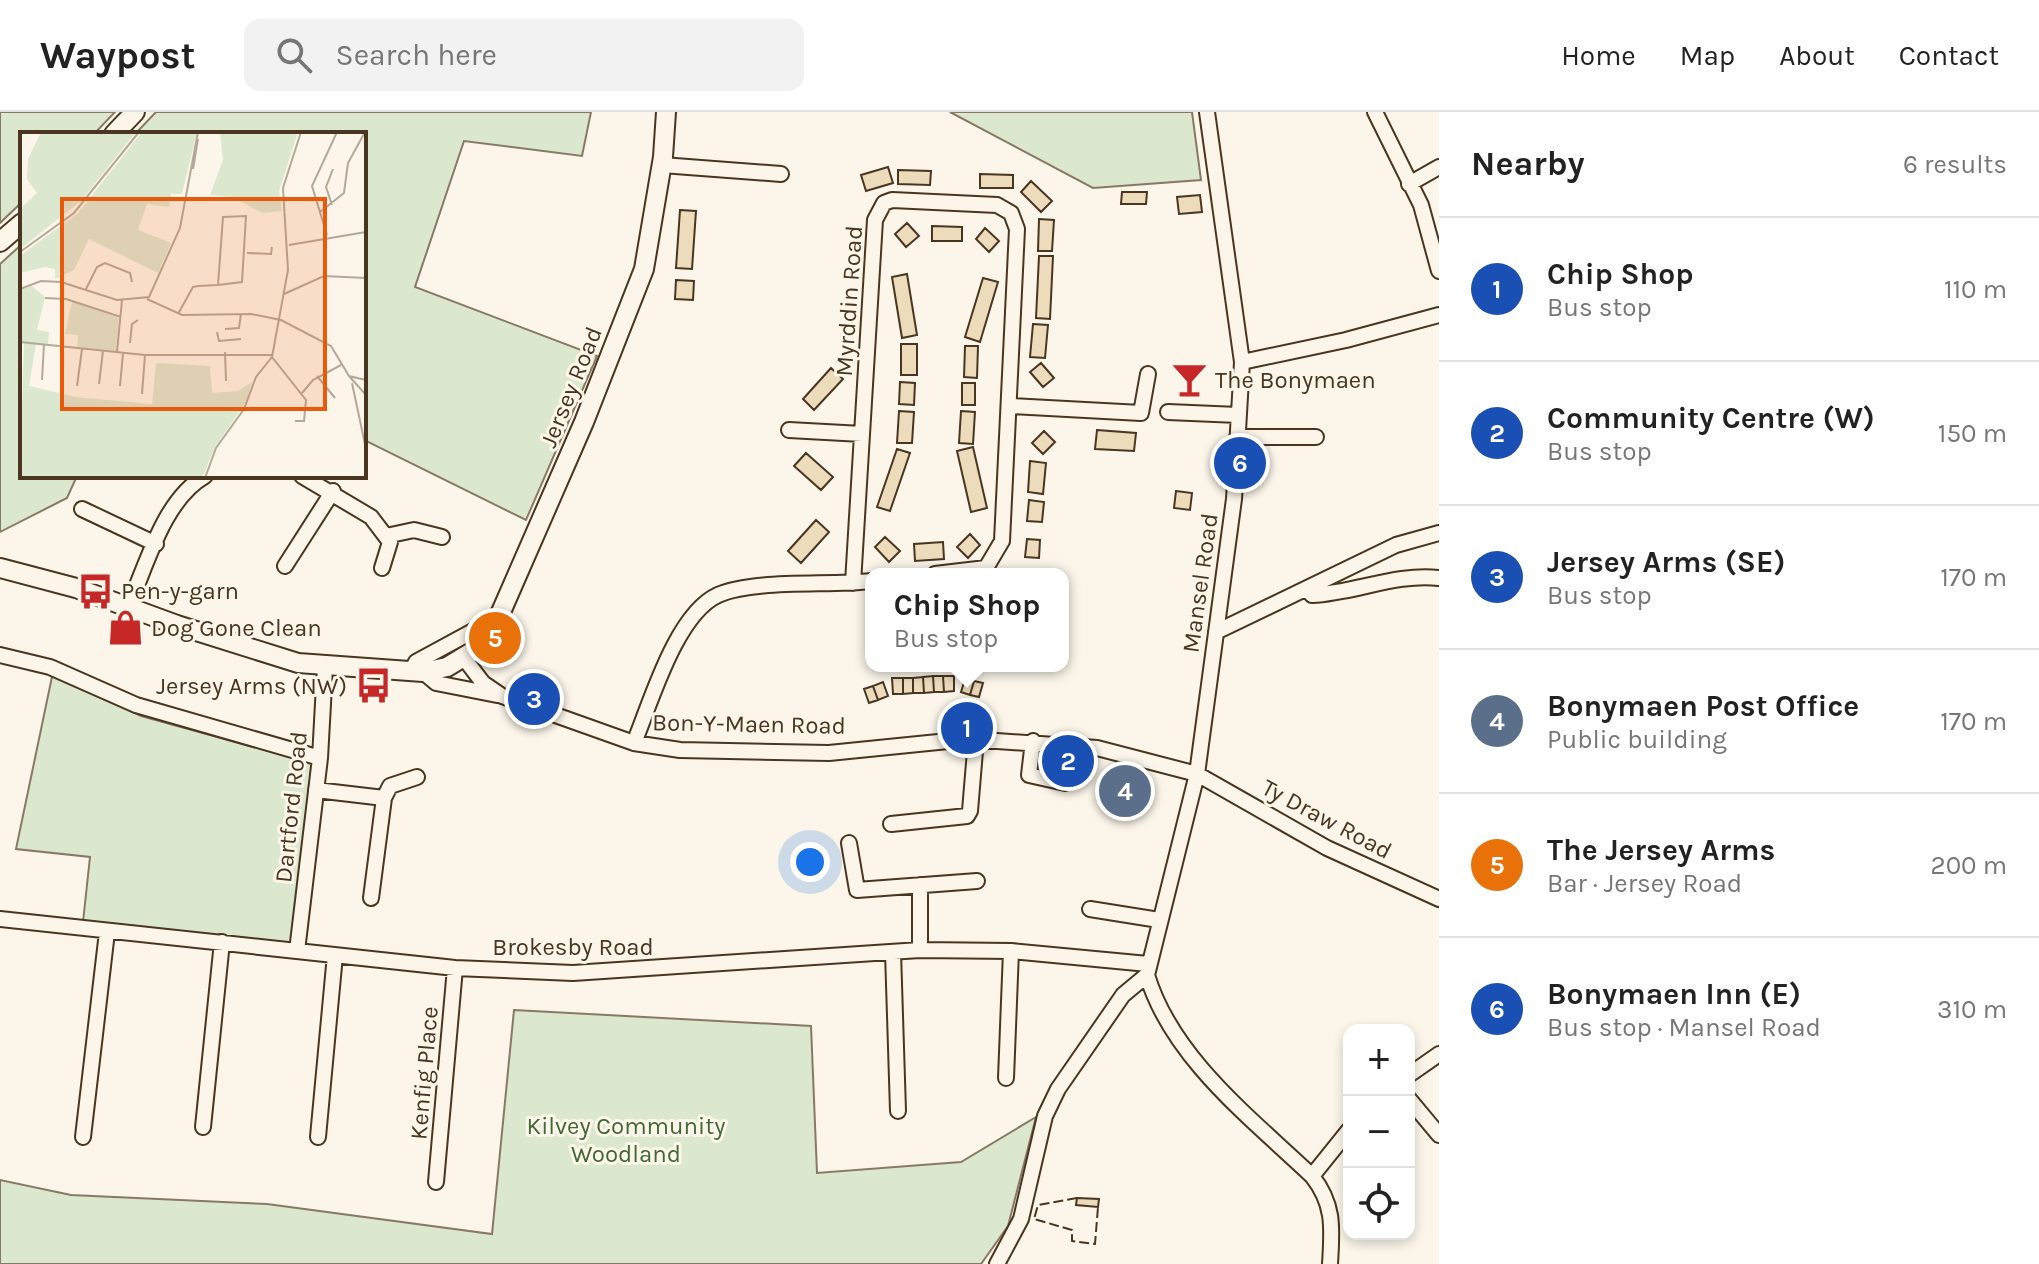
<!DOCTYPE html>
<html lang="en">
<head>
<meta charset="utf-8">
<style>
	body { margin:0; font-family:Karla,sans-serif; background:#f2f2f2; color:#222 }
	.controls { position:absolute; right:24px; bottom:24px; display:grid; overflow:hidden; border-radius:16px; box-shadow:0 4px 12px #0003 }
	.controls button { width:72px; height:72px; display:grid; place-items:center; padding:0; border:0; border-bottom:2px solid #e0e0e0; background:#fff; color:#222; font:40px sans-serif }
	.you { position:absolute; left:810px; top:750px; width:28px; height:28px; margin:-20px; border:6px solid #fff; border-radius:50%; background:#1a73e8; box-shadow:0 0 0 12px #1a73e833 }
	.badge { display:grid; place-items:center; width:52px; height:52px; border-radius:50%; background:#d93025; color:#fff; font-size:26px; font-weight:700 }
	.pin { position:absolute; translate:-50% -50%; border:4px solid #fff; box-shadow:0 2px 8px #0006 }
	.popup { position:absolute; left:865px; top:456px; width:204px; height:104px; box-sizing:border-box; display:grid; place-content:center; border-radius:16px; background:#fff; filter:drop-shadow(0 2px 6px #0005); font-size:26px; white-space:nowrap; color:#767676 }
	.popup b { font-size:30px; color:#222 }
	.popup::after { content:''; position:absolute; left:50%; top:100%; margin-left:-16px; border:16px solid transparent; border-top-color:#fff }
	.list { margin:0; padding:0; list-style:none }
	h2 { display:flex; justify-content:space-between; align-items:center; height:104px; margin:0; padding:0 32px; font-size:34px }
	h2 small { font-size:26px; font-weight:400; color:#767676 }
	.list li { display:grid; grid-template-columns:52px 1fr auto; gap:24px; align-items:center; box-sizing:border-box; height:144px; padding:0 32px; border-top:2px solid #e0e0e0 }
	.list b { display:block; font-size:30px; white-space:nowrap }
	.list p { margin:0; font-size:26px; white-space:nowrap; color:#767676 }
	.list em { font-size:26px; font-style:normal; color:#767676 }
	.icon { flex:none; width:44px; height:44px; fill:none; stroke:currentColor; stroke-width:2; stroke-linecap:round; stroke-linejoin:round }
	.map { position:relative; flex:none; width:1439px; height:1152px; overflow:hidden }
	header { display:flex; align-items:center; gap:48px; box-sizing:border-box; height:112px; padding:0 40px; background:#fff; border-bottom:2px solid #e0e0e0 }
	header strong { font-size:38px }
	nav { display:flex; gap:44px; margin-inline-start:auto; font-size:28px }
	.search { width:560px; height:72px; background:#f2f2f2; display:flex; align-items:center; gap:20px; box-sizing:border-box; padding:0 28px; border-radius:16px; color:#767676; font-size:30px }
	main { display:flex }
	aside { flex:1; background:#fff }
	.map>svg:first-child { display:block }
	.green { fill:#dce7d0; stroke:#887966; stroke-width:2 }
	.building { fill:#ecdcbc; stroke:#4a3520; stroke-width:2 }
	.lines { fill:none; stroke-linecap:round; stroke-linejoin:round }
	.minor-casing { stroke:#4a3520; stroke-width:18 }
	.major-casing { stroke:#4a3520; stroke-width:22 }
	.minor { stroke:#fbf6e9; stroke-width:14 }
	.major { stroke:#fbf6e9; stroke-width:18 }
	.fence { stroke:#4a3520; stroke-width:2; stroke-dasharray:10 4; stroke-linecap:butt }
	.labels { text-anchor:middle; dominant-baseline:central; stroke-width:6; stroke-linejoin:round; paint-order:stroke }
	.street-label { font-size:24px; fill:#4a3520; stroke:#fbf6e9 }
	.poi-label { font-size:24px; fill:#4a3520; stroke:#fbf6e9; text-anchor:start }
	.park-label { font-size:24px; fill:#436837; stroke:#fbf6e9 }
	.inset-road { fill:none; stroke:#b4a999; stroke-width:2 }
	.view { fill:#e8590c; fill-opacity:0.15; stroke:#e8590c; stroke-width:4 }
	.inset-edge { fill:none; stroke:#4a3520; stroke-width:4 }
</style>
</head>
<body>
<header>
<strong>Waypost</strong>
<div class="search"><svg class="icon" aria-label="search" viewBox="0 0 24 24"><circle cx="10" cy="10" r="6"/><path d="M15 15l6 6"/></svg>Search here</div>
<nav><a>Home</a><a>Map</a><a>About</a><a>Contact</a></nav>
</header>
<main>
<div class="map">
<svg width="1439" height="1152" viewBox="0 0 1439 1152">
	<rect width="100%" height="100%" fill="#fbf6e9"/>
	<path class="green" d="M0,0h115l-21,22h-72v68l-22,21z
		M156,0h435l-9,44 -118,-15 -49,146 182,69 -71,164 -162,-80v-306h-229z
		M950,0h242l9,68 -108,8z
		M22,132v232h55l-10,22 -67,34v-268z
		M53,560l88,44 171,47 -19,181 -210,-22 7,-65 -74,-8z
		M514,898l297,16 6,147 144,-11 75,-45 -28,109 -27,38h-981v-84l71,15 196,9 225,30z"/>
	<path class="building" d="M888,55l5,16 -27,8 -5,-16z
		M898,58l33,1 -1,14 -32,-1z
		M980,62l33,1v13h-33z
		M1031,69l21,20 -11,11 -20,-20z
		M1122,80h25l-1,12h-25z
		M1200,83l2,17 -23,2 -2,-17z
		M680,98l16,1 -4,58 -16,-1z
		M1039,107l15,1 -2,31h-14z
		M907,111l12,13 -13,11 -11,-13z
		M932,114l30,1v14h-30z
		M985,116l14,13 -10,11 -13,-13z
		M1039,144h14l-3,63 -14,-1z
		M907,162l10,61 -15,3 -10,-61z
		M983,166l15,4 -18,60 -15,-5z
		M676,168l18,1 -1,19 -18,-1z
		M1033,212l15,1 -3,33 -15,-1z
		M901,232h16v31h-16z
		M965,234h13l-1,32 -13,-1z
		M1041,251l13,15 -11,9 -13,-15z
		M831,256l12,11 -29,31 -11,-11z
		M900,270l15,1 -1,22 -15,-1z
		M962,271h13v22h-13z
		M899,299l15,1 -2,31h-15z
		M961,299l14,1 -2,32 -14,-1z
		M1097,318l39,3 -2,18 -39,-2z
		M1044,319l11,11 -12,12 -11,-11z
		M973,335l14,61 -16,4 -14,-61z
		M897,337l13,4 -20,58 -13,-4z
		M806,341l27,24 -12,13 -27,-24z
		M1030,349l16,2 -3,31 -15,-2z
		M1176,379l16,2 -2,17 -16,-2z
		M1029,388l15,2 -2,20 -15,-1z
		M816,408l13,12 -28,31 -13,-12z
		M970,422l10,11 -12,13 -11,-11z
		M885,425l15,14 -11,11 -14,-15z
		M1027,427l13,1 -1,18 -14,-1z
		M943,430l1,17 -29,2 -1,-17z
		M933,564h10l1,16h-10z
		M933,564l1,16 -10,1 -1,-16z
		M943,564h11v15l-10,1z
		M923,565l1,16h-11v-15z
		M892,566h11v16h-10z
		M903,566h10v15l-10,1z
		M965,567l9,2 -4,14 -9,-3z
		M974,569l9,2 -4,14 -9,-2z
		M883,570l5,14 -10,4 -5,-14z
		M873,574l5,14 -9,3 -5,-14z
		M1077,1086l22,1 -1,8 -22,-2z"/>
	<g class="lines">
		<defs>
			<path id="minor" d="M1207,0l35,250 -8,137 -37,275 -50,201c25,83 104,143 165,201 23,29 20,53 18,88
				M1375,0l46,93 18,66
				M662,53l119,9
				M1409,72l30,-17
				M1242,250l104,-22 93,-25
				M1011,294l130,7 7,-39
				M1168,300l70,3
				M789,318l73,4
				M1237,325h79
				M302,364l69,41 19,25 -8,26
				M82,397l74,35
				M386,424l28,-6 28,7
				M285,454l48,-75
				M853,471l22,-363 9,-17 8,-3 105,5 14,8 6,16 -15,312 -16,27 -51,6
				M1307,477l5,6c43,-2 84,-22 127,-17
				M128,495c19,-42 35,-107 77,-131
				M1216,520l180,-87 43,-12
				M0,543l50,12 86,38 184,53
				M464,546l19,25 19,13 132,47 46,7 149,3 139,-14 129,9 100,26 130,74 112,51
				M411,560l5,-10 59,-32 16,1
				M423,560l13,11 61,12
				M1033,629l-4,34 36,8
				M634,631c17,-41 42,-129 84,-148 36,-16 111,-9 153,-14
				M316,678l68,8
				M891,712l76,-8 3,-5 6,-72
				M849,731l8,47 120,-9
				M371,786l13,-100 6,-12 27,-9
				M1090,797l69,11
				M0,807l455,49 118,5 347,-23 91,1 137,13
				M920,838v-65
				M297,839l23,-193 5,-91
				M893,840l5,159
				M1409,963l30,-21
				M1006,966l5,-127
				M1409,987l30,36
				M203,1015l19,-185
				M83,1025l24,-205
				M318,1025l17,-182
				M1312,1064l37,-46
				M436,1070l19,-214
				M997,1152l24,-45 24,-103 13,-27 65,-94 24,-20"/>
			<path id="major" d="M114,22l21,-22
				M0,130l22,-19
				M0,456l76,20 101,37 121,38 125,9 24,-5 28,-17 26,-38 83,-190 60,-153 19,-112 3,-45"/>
		</defs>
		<use href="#minor" class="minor-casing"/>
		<use href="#major" class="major-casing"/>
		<use href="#minor" class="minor"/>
		<use href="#major" class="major"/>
		<path class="fence" d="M1077,1086l-39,7 -4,14 38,11v11l23,3 3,-37"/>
	</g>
	<defs>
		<symbol id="bar-bare" viewBox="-9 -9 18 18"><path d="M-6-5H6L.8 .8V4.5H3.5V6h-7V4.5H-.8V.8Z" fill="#c62828" stroke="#fbf6e9" stroke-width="2.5" paint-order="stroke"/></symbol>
		<symbol id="bus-bare" viewBox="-9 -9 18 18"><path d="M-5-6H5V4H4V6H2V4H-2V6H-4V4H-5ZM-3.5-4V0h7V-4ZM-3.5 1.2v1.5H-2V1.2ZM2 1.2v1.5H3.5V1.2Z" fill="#c62828" stroke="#fbf6e9" stroke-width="2.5" paint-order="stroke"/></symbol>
		<symbol id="shop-bare" viewBox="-9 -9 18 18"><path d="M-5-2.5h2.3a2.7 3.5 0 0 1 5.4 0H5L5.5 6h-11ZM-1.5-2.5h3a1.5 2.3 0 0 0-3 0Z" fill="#c62828" stroke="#fbf6e9" stroke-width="2.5" paint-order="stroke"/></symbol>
	</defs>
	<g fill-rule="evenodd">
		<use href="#bar-bare" x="1164" y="242" width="51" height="51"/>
		<use href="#bus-bare" x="70" y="454" width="51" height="51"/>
		<use href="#shop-bare" x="100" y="490" width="51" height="51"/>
		<use href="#bus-bare" x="348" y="548" width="51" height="51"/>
	</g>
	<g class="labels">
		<g class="street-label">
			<text transform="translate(849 189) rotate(-86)">Myrddin Road</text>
			<text transform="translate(571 275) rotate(-68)">Jersey Road</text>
			<text transform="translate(1200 471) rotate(-82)">Mansel Road</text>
			<text transform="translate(749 612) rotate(1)">Bon-Y-Maen Road</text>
			<text transform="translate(291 695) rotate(-84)">Dartford Road</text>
			<text transform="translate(1327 707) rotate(28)">Ty Draw Road</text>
			<text x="573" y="835">Brokesby Road</text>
			<text transform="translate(424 961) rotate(-85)">Kenfig Place</text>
		</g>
		<g class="poi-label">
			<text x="1215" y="268">The Bonymaen</text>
			<text x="121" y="479">Pen-y-garn</text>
			<text x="151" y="516">Dog Gone Clean</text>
			<text x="347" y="574" text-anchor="end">Jersey Arms (NW)</text>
		</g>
		<g class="park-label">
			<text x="626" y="1014">Kilvey Community<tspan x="626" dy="28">Woodland</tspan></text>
		</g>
	</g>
	<g transform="translate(20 20)">
		<rect width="346" height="346" fill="#fbf6e9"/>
		<path d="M21,0h95l-55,69 -61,48v-40l17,-16 -10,-14 1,-20zM122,0h55l-15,62h-11l-2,13 -22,-3 -9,26 33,13 -13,30 -69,-34 -15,31 -19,9v-10l-10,-2 -25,6v-17l58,-43zM200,0h78l-19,59 3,20 -20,2 -29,-16 -23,-2 13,-35zM12,154l13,11 -8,33 12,2 -1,12 -28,-2v-52zM52,169l47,17 -3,33 -39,-4 1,-12 -13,-1zM4,211l12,1 -7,42 46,11 77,7 4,-41 54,3 2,27 26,-2 14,-9 -6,20 -31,45 -13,31h-182z" fill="#dce7d0"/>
		<path class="inset-road" d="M173,37l5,-30M312,73l-6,-18 7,-18M300,80l24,-19 4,-30 17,-31M307,103l-15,-49 25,-54M269,113l77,-13M0,120l54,-39 65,-81M227,121l24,1 1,-7M0,157l21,-8 20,1 56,18 32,-3 31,-69 18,-96M66,157l11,-22 8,-4 25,10 2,9M264,162l40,-18 42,2M25,166l21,1 55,18M127,167l35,16 69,-1 30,6 50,26 18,30 17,4M158,182l15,-27 5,-1 20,-1 24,-3 4,-66 -23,1 -5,68M205,197l14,-1 2,-14M197,200l2,9 22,-2M0,210l125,13h127M110,211l2,-19 6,-4M97,220l5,-52M205,220l1,29M297,244l18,22M329,244l17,19M22,248l2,-36M332,251l14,66M79,252l4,-33M57,254l5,-37M100,254l3,-33M282,261l11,-13 28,-15M122,262l3,-39M275,289h9l2,-21 -34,-43 16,-87 -5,-82 18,-56M185,346l11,-30 28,-39 12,-32 16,-20"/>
		<path class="view" d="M42,67h263v210h-263z"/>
		<rect width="346" height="346" class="inset-edge"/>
	</g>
</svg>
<div class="controls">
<button>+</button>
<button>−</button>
<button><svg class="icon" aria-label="locate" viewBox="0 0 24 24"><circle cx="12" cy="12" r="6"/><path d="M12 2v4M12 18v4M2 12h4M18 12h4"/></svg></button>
</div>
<div class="you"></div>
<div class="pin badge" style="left:967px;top:616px;background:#1a4fb4">1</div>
<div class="popup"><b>Chip Shop</b>Bus stop</div>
<div class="pin badge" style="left:1068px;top:649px;background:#1a4fb4">2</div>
<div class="pin badge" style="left:534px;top:587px;background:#1a4fb4">3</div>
<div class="pin badge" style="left:1125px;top:679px;background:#5c6f8a">4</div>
<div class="pin badge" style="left:495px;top:526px;background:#e8710a">5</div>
<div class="pin badge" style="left:1240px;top:351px;background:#1a4fb4">6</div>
</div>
<aside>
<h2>Nearby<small>6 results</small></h2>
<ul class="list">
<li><span class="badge" style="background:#1a4fb4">1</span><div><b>Chip Shop</b><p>Bus stop</p></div><em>110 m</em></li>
<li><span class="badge" style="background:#1a4fb4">2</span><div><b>Community Centre (W)</b><p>Bus stop</p></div><em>150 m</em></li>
<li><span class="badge" style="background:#1a4fb4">3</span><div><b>Jersey Arms (SE)</b><p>Bus stop</p></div><em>170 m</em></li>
<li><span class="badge" style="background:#5c6f8a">4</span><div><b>Bonymaen Post Office</b><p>Public building</p></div><em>170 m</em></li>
<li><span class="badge" style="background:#e8710a">5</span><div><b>The Jersey Arms</b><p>Bar · Jersey Road</p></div><em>200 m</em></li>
<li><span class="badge" style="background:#1a4fb4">6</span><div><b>Bonymaen Inn (E)</b><p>Bus stop · Mansel Road</p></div><em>310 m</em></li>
</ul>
</aside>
</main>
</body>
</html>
